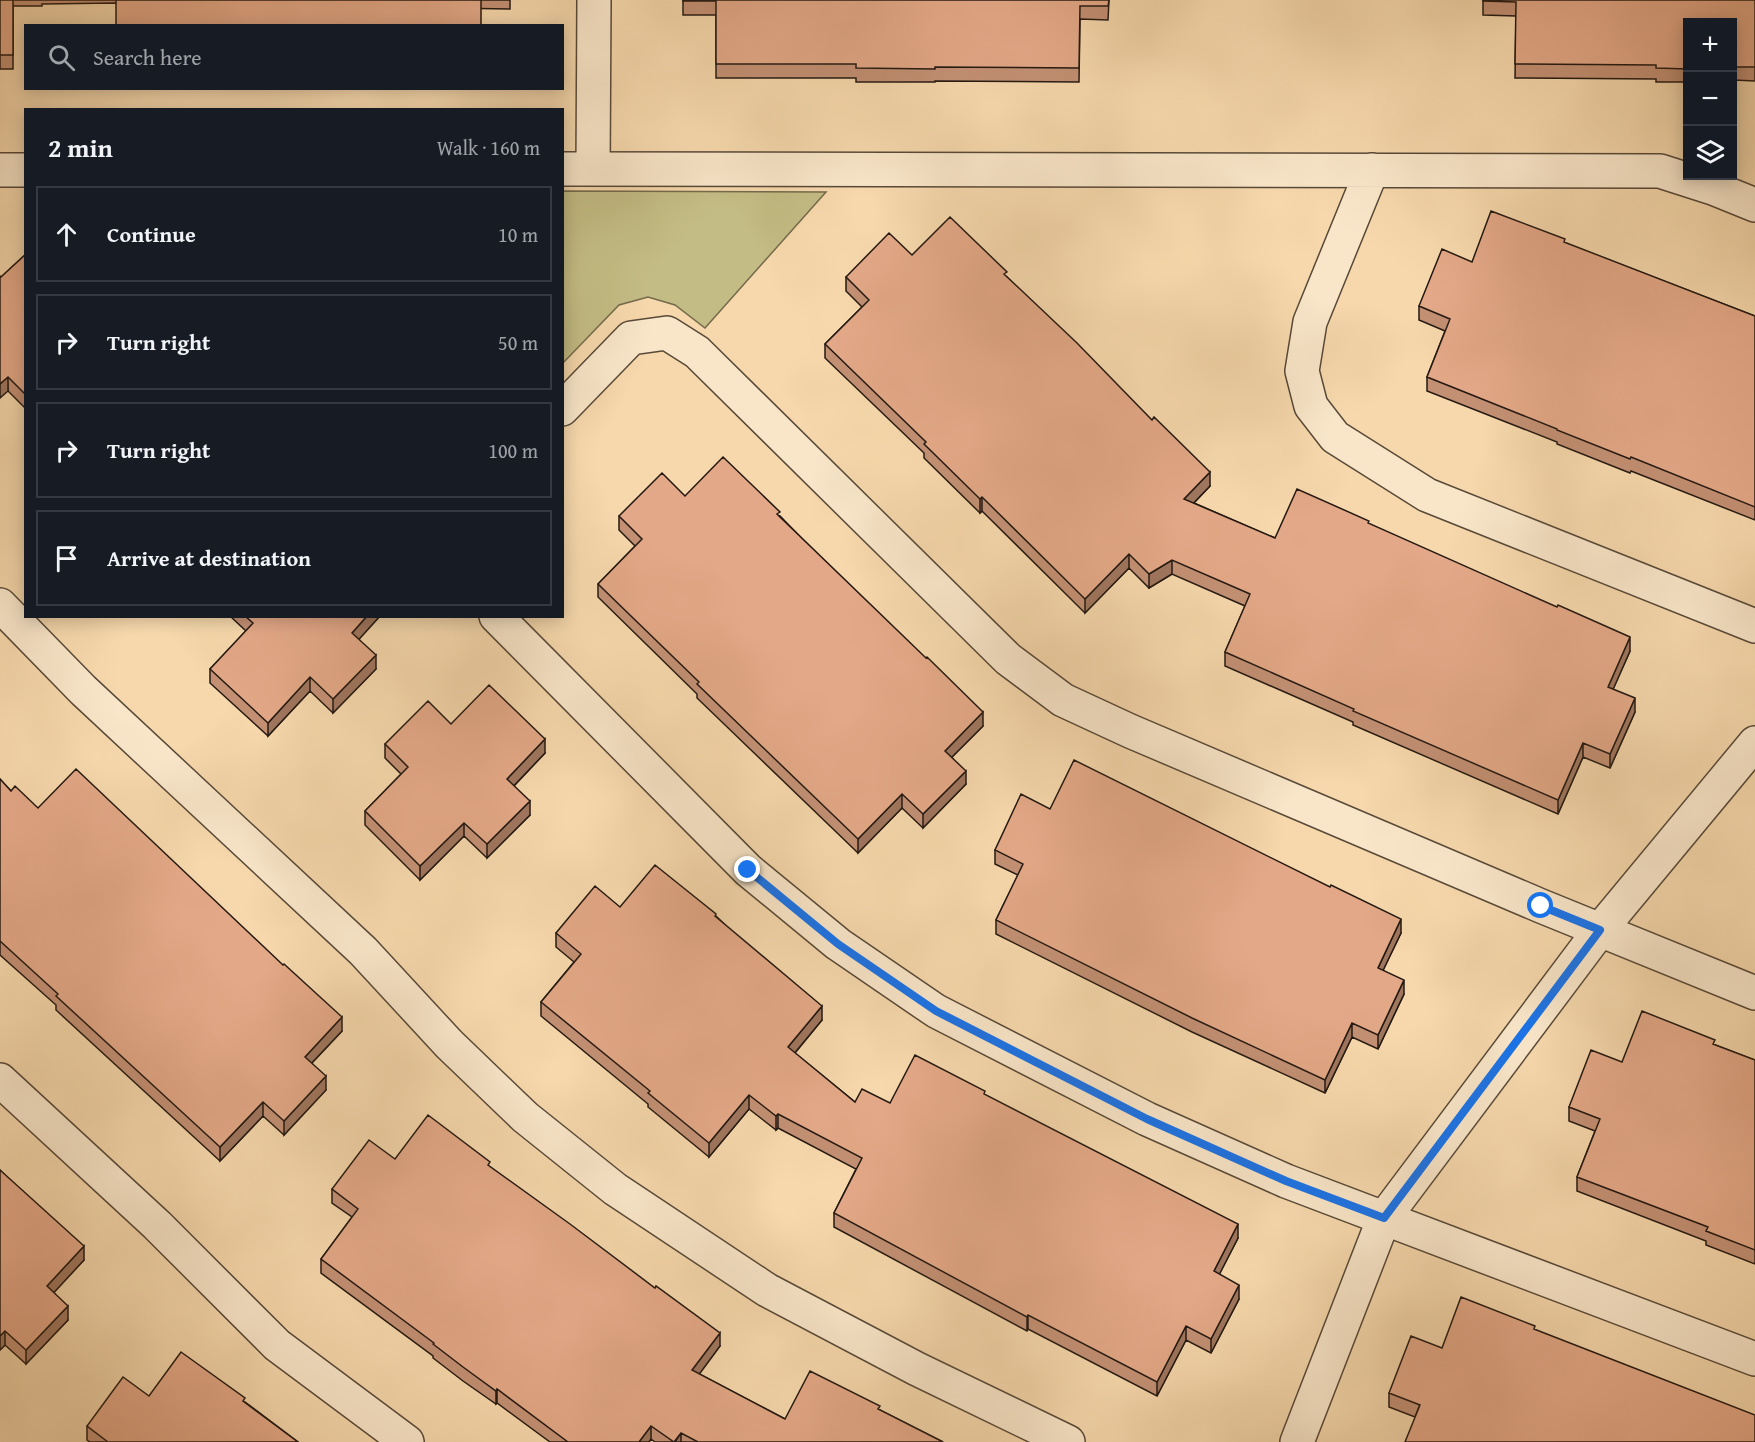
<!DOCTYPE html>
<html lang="en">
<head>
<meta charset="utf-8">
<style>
	body { margin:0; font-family:"Gentium Book Plus",serif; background:#20242c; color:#f1f3f6 }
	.controls { position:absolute; right:18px; top:18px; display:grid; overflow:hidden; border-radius:0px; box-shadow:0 3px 15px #0003 }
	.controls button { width:54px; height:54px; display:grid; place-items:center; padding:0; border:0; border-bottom:2px solid #363941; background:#171b24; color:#f1f3f6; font:30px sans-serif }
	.stop { position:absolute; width:18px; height:18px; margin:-14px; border:4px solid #1a73e8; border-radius:50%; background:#fff }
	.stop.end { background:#1a73e8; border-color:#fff; box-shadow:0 2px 6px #0008 }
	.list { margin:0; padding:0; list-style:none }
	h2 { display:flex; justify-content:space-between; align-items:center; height:78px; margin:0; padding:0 24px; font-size:26px }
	h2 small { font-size:20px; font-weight:400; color:#9ea1a6 }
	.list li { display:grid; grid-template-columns:39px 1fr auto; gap:18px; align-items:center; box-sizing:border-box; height:96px; margin:0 12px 12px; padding:0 12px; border:2px solid #363941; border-radius:0px }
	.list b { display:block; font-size:22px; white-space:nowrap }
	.list em { font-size:20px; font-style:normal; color:#9ea1a6 }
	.icon { flex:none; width:33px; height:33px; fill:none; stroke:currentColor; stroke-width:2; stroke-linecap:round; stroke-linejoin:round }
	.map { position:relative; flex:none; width:1755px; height:1442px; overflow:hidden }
	.search { position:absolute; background:#171b24; box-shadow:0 3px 15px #0003; left:24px; top:24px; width:540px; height:66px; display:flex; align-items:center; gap:15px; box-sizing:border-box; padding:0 21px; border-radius:0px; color:#9ea1a6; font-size:22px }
	.panel { position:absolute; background:#171b24; box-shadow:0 3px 15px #0003; left:24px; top:108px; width:540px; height:510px; border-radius:0px }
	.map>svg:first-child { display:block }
	.park { fill:#c3bc84; stroke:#746a4b; stroke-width:1.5 }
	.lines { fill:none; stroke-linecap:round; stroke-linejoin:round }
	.street-casing { stroke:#584938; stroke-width:36 }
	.street { stroke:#f9e6c9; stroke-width:33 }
	.wall { fill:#c39074; stroke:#241912; stroke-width:1.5 }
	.shaded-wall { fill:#9f765e; stroke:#241912; stroke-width:1.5 }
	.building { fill:#e3a887; stroke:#241912; stroke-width:1.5 }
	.route { stroke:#1a73e8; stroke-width:8 }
</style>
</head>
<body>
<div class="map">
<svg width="1755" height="1442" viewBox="0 0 1755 1442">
	<rect width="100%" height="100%" fill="#f6d8ac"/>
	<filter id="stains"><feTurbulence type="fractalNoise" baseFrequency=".00333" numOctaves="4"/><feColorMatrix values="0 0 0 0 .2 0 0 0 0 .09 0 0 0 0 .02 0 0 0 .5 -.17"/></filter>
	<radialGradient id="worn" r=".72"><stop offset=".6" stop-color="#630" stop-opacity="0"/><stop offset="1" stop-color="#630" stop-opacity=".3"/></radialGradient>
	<path class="park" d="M563,191l263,1 -121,136 -30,-23 -27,-8 -29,8 -56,58z"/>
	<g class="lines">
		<defs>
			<path id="street" d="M562,169l1098,2 53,17 42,17
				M593,169l1,-169
				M0,170h26
				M1372,170l-62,152 -8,49 9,35 24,31 92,58 328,131
				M562,409l69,-71 36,-5 30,19 311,307 55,41 67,31 411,175 214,87
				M0,605l83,85 280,261 86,93 76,73 90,72 152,101 150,79 151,73
				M496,616l252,254 90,74 98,67 211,108 139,62 469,178
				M0,1080l157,145 120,120 130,97
				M1297,1442l87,-224 216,-288 155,-187"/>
		</defs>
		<use href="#street" class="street-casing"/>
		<use href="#street" class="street"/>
	</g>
	<path class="wall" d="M0,0h510v9l-394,-6 -74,1v2h-29v63h-13z
		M683,0h426l-1,20 -28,-1 -1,63 -144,-1v1h-79v-4h-140v-63h-33z
		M1483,0h272v81l-21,-1v3h-2v-61h-44v60h-32v-3l-141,-1 1,-62 -33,-1z
		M1565,243l190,73v204l-124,-49 -1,2 -73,-29v-2l-130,-51v-14l18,-46 -26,-11v-14l53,-44z
		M26,254v155l-18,-18 -7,-114z
		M912,255l95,22 203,209 -16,17 81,35 94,-14 261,127 -17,38 22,23 -25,56 -27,-11 -25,57 -205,-89v-3l-128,-56v-14l20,-46 -73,-32 -23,14 -20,-20 -44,45 -103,-102 -2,2 -56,-55v-5l-99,-95v-14l37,-37 -16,-16v-14z
		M685,496l95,20 203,210 -31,31 14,27 -43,44 -21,-20 -44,45 -161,-155v-4l-99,-97v-13l37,-38 -16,-16v-14z
		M230,616h150l-21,23 17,30 -43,44 -23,-22 -42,45 -58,-53v-14l36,-38z
		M451,724l94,29 -31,33 16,29 -43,43 -23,-22 -44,44 -55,-55v-14l36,-37 -16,-16v-14z
		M0,779l11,12 27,17 304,223 -30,32 14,27 -42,45 -21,-19 -43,45 -164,-151v-5l-56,-50z
		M1050,809l351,124 -18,37 21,24 -26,55 -26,-12 -27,56 -133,-61 -196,-98v-14l22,-45 -23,-11v-14z
		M620,907l96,9 106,104 -27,33 60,49 35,1 95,-8 253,143 -19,36 20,25 -28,54 -25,-13 -29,56 -129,-67 -1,2 -193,-104v-14l22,-44 -78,-41 -2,2 -27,-21 -40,48 -61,-50v-3l-107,-88v-14l33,-40 -18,-15v-14z
		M1715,1045l40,15v204l-49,-19v-4l-129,-50v-14l18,-46 -26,-10v-14l53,-45z
		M395,1159l95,8 230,179 -21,28 86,45 95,-9 63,32h-288l-4,-3 -2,3h-99l-53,-39 -1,1 -33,-23 -30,-23v-2l-112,-83v-14l31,-42 -20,-14v-14z
		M0,1170l84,90 -30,32 14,28 -42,44 -21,-19 -5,5z
		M1442,1348l-27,69 -26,-10v-14z
		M149,1396l96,6 53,40h-208l-3,-2v-14z"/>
	<path class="shaded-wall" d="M8,377v14l-8,7v-14z
		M1210,472v14l-26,27v-14z
		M982,497v14l-2,2v-14z
		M1129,554v14l-44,45v-14z
		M1172,560v14l-23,14v-14z
		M367,616h13l-28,31v-14z
		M1630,637v14l-22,50v-14z
		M376,655v14l-43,44v-14z
		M310,677v14l-42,45v-13z
		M1635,698v14l-25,56v-14z
		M983,712v14l-38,38v-13z
		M545,739v14l-38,40v-14z
		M1583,743v14l-25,57v-14z
		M966,771v13l-43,44v-14z
		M902,794v14l-44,45v-14z
		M530,801v14l-43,43v-14z
		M464,823v13l-44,44v-14z
		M1401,919v14l-23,48v-13z
		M1404,980v14l-26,55v-14z
		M822,1006v14l-34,41v-14z
		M342,1017v14l-37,39v-13z
		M1352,1023v14l-27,56v-13z
		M326,1076v14l-42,45v-14z
		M749,1095v14l-40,48v-14z
		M263,1102v14l-43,45v-14z
		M778,1114v14l-2,2v-14z
		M1238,1224v14l-24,47v-14z
		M84,1246v14l-37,40v-14z
		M1239,1285v14l-28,54v-14z
		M68,1306v14l-42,44v-14z
		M1028,1315v14l-1,2v-14z
		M1186,1326v14l-29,56v-14z
		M5,1331v14l-5,5v-14z
		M720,1333v13l-28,38v-14z
		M497,1389v14l-1,1v-13z
		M651,1426v13l-2,3h-10z
		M681,1433v9h-6z"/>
	<path class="building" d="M0,0h13v55h-13z
		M116,0h365v26h-365z
		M683,0h426l-1,6h-28l-1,62 -144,-1v2l-79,-1v-4h-140v-63h-33z
		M1483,0h272v67h-21v2h-2v-47h-44v47l-32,-1v-3l-141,-1 1,-62 -33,-1z
		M1491,211l74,28 -1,3 191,74v191l-124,-50 -1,2 -73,-29v-1l-130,-52 23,-58 -31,-13 23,-57 30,13z
		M950,217l57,55 -3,2 73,69 75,77 2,-3 56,55 -26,27 91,39 22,-49 72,32 -1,2 189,84 1,-2 72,32 -22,50 27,11 -25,56 -27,-11 -25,57 -205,-89 1,-2 -129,-57 25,-58 -78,-34 -23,14 -20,-20 -44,45 -103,-102 -2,2 -56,-55 2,-2 -101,-98 44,-44 -23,-23 43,-44 23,22z
		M26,254v141l-18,-18 -8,7v-108l1,1z
		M723,457l57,55 -3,2 149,144 1,-1 56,55 -38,39 21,20 -43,43 -21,-20 -44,45 -161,-155 2,-2 -101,-98 44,-45 -23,-23 43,-43 23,23z
		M245,616h122l-15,17 24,22 -43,44 -23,-22 -42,46 -58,-54 43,-46z
		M489,685l56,54 -38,40 23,22 -43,43 -23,-21 -44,43 -55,-55 43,-44 -23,-23 43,-43 23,23z
		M1074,760l256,127 1,-2 70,34 -23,49 26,12 -26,55 -26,-12 -27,57 -133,-62 -196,-98 27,-56 -28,-14 26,-56 29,15z
		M76,769l207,196 1,-1 58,53 -37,40 21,19 -42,45 -21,-19 -43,45 -164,-151 2,-2 -58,-53v-162l11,12 4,-5 23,22z
		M655,865l61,49 -1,2 107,90 -34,41 67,55 7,-13 28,14 25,-48 70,36 -1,3 254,130 -24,47 25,14 -28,54 -25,-13 -29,56 -129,-67 -1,2 -193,-104 28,-55 -84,-44 -2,2 -27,-21 -40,48 -61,-50 2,-2 -109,-89 40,-48 -25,-21 39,-47 25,21z
		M1642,1011l73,29 -2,4 42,16v190l-49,-19 2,-4 -131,-50 23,-58 -31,-12 22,-57 31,12z
		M428,1115l62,47 -2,3 82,59 85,64 1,-2 64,47 -28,37 93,49 25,-48 70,35 -2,3 65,33h-245l-17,-9 -7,9 -23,-16 -12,16h-71l-71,-53 -1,2 -33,-24 -30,-23 1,-1 -113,-84 37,-50 -26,-20 37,-49 26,19z
		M0,1170l84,76 -37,40 21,20 -42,44 -21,-19 -5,5z
		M1461,1297l74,29 -1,3 221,86v27h-350l15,-37 -31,-12 22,-57 31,12z
		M181,1352l64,46 -2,3 55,41h-190l-21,-16 36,-49 26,19z"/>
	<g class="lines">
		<path class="route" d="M748,870l90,74 98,67 211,108 139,62 98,37 216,-288 -59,-24"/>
	</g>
	<rect width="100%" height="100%" filter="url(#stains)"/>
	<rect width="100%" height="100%" fill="url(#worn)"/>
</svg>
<div class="controls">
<button>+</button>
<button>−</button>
<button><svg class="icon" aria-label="layers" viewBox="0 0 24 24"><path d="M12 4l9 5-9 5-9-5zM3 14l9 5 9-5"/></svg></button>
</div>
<div class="stop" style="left:1541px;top:906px"></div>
<div class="stop end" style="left:748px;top:870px"></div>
<div class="search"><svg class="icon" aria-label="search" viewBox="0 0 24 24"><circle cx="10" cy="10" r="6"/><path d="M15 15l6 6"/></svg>Search here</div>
<section class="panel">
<h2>2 min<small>Walk · 160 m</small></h2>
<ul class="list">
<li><svg class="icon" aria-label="ahead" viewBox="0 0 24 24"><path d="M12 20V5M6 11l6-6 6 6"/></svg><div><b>Continue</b></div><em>10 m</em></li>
<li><svg class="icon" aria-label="right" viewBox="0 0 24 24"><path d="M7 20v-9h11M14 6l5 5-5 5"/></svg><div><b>Turn right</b></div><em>50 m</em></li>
<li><svg class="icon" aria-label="right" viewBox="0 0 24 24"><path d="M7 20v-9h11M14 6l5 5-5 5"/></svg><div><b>Turn right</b></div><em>100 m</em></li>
<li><svg class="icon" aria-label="arrive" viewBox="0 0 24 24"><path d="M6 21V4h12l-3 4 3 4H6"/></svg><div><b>Arrive at destination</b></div></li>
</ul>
</section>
</div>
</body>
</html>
